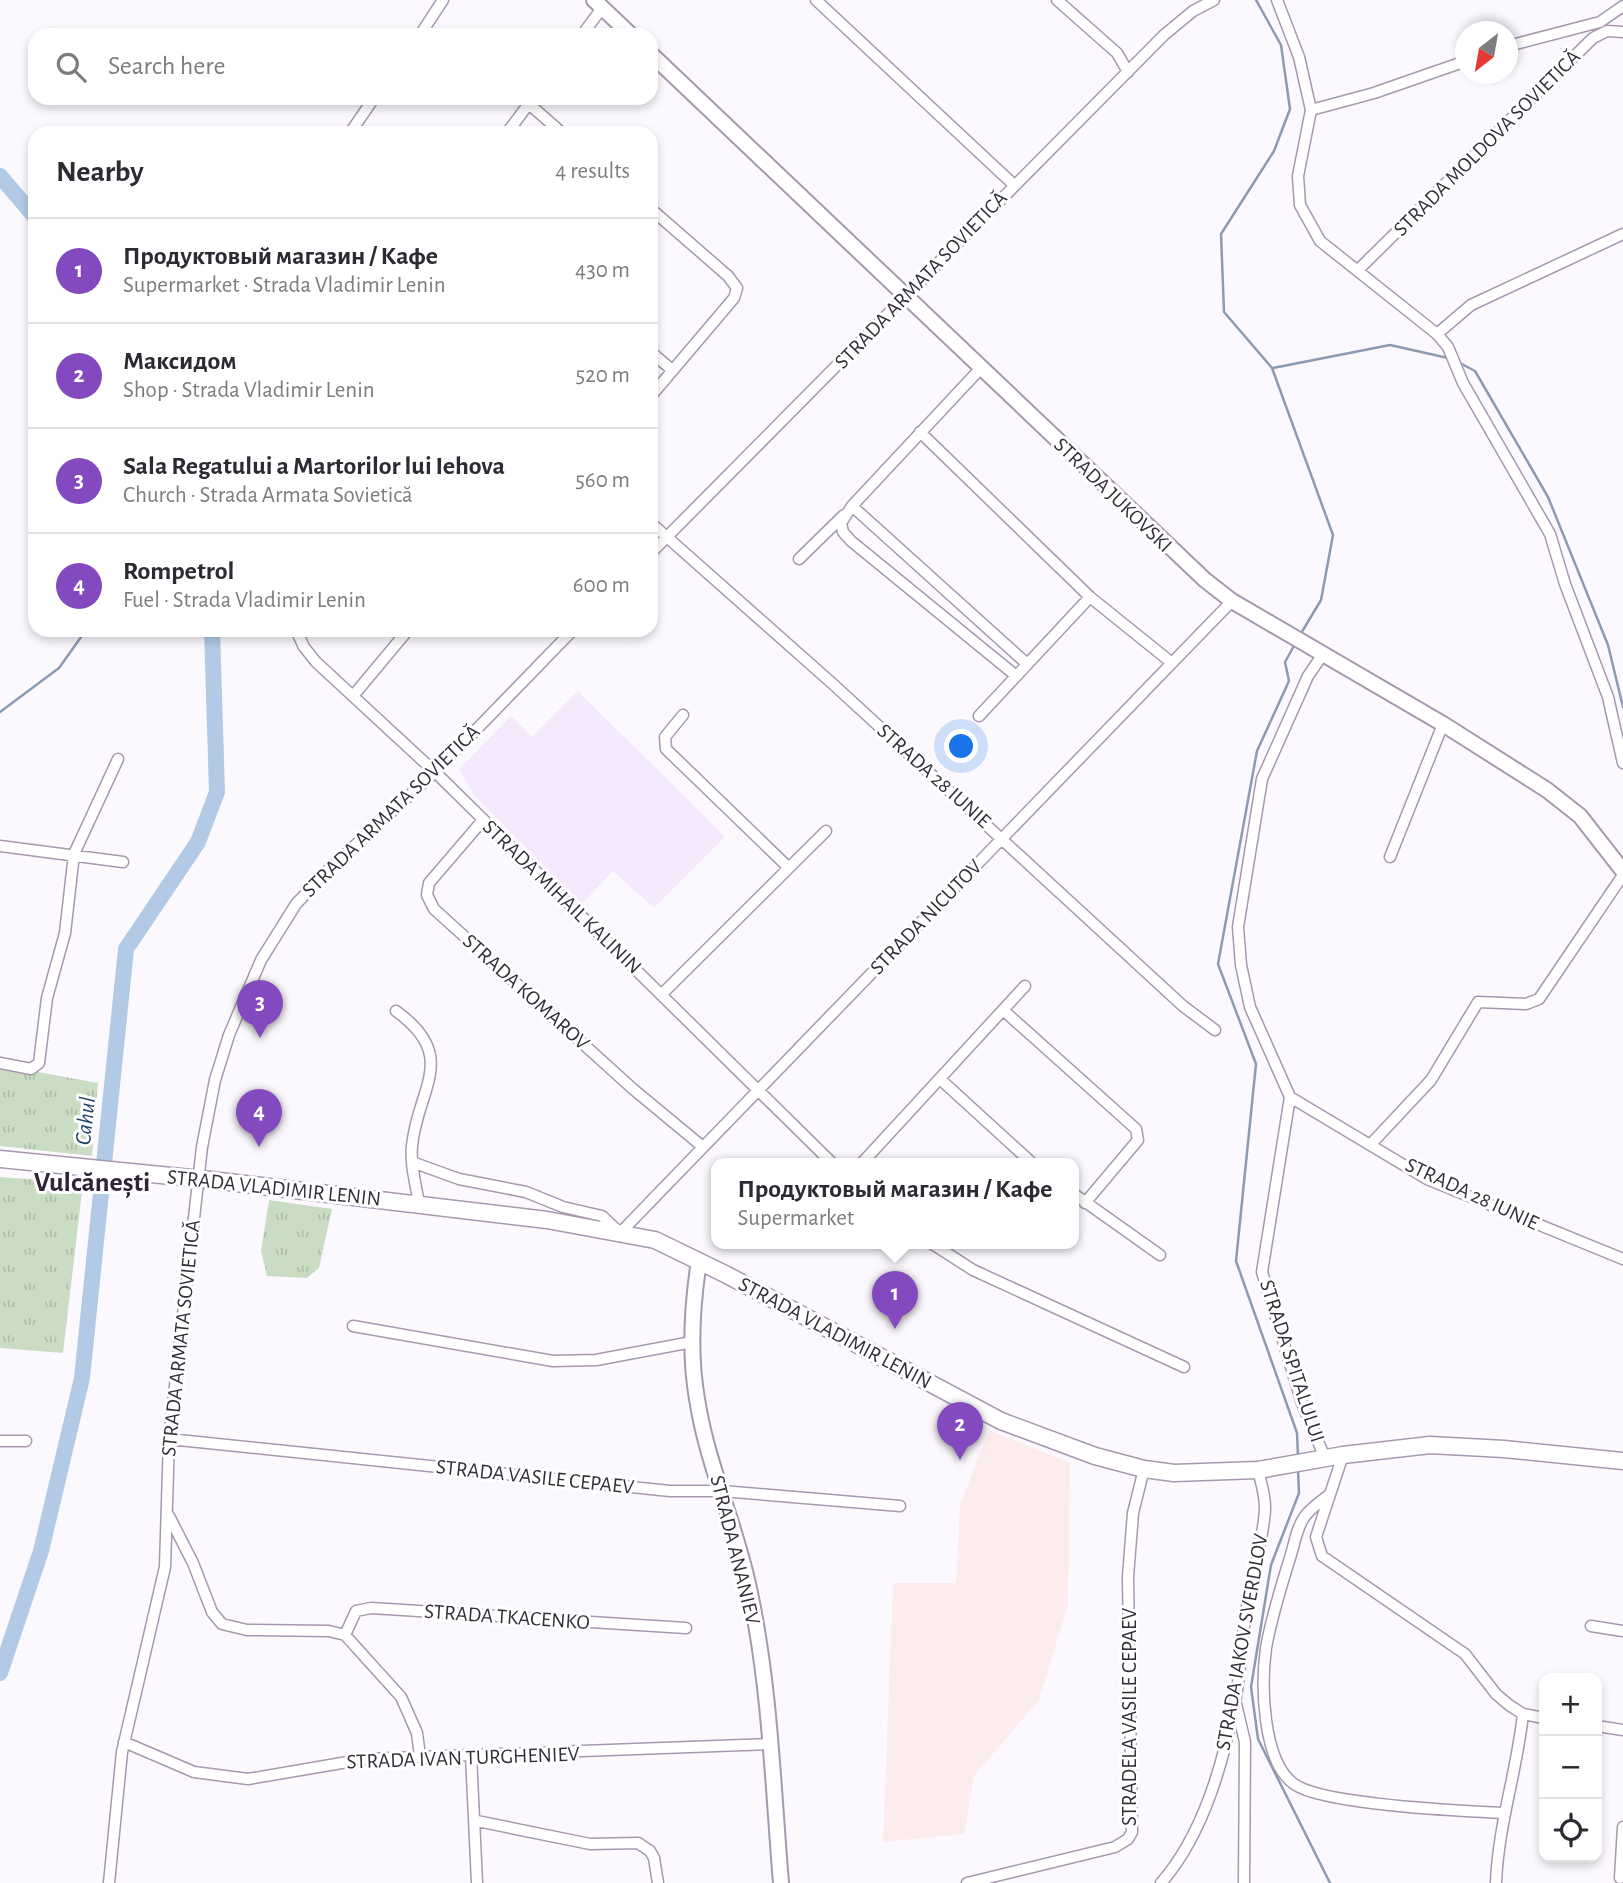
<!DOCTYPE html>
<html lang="en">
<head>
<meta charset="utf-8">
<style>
	body { margin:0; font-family:"Alegreya Sans",sans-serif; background:#f7f7f7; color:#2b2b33 }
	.controls { position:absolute; right:21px; bottom:21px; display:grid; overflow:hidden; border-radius:14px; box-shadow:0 4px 10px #0003 }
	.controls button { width:63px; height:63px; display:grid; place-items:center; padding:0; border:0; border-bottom:2px solid #e1e1e2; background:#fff; color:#2b2b33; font:35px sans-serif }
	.compass { position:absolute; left:1455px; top:21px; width:63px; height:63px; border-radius:50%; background:#fff; box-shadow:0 4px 10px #0003; rotate:211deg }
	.you { position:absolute; left:962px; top:747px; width:24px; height:24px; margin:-18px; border:5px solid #fff; border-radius:50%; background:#1a73e8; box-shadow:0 0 0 10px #1a73e833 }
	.badge { display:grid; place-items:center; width:46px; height:46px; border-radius:50%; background:#8349bf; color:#fff; font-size:23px; font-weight:700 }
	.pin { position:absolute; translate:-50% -58px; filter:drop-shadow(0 2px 4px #0008) }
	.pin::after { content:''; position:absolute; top:37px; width:24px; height:21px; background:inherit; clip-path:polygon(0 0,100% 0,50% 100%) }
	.popup { position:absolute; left:711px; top:1158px; width:368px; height:91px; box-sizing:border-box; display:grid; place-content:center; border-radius:14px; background:#fff; filter:drop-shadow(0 2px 5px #0005); font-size:23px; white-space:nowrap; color:#7c7c81 }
	.popup b { font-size:26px; color:#2b2b33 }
	.popup::after { content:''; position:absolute; left:50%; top:100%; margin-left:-14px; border:14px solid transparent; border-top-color:#fff }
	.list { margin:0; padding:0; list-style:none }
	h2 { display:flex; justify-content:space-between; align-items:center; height:91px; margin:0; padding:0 28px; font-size:30px }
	h2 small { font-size:23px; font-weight:400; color:#7c7c81 }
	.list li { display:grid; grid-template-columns:46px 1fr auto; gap:21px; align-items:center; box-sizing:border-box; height:105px; padding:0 28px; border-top:2px solid #e1e1e2 }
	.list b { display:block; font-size:26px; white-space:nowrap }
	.list p { margin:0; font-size:23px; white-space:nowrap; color:#7c7c81 }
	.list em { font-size:23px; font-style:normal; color:#7c7c81 }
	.icon { flex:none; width:38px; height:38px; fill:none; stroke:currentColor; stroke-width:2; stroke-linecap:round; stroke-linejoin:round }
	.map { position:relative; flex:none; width:1623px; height:1883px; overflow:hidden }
	.search { position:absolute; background:#fff; box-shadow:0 4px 10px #0003; left:28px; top:28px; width:630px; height:77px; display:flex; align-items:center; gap:18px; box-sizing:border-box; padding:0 24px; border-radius:21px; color:#7c7c81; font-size:26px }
	.panel { position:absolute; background:#fff; box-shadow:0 4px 10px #0003; left:28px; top:126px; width:630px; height:511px; border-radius:21px }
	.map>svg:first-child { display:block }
	.built { fill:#f4e8fc }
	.medical { fill:#fceced }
	.grass { fill:url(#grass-tufts) }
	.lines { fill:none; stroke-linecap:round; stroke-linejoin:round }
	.stream { stroke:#8c9bb2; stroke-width:2.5 }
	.river { stroke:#b2cae6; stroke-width:16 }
	.street-casing { stroke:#a798b0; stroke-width:13 }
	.secondary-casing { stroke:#a798b0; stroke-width:18 }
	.primary-casing { stroke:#a798b0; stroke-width:19 }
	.street { stroke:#fff; stroke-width:10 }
	.secondary { stroke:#fff; stroke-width:14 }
	.primary { stroke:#fff; stroke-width:16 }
	.labels { text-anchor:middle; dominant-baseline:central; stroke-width:6; stroke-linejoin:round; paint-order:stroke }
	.street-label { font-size:21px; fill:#342e38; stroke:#fff }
	.water-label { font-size:23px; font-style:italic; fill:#1f4469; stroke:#fff }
	.district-label { font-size:28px; font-weight:bold; fill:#302438; stroke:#fff }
</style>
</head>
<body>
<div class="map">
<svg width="1623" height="1883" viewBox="0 0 1623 1883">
	<defs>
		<pattern id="grass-tufts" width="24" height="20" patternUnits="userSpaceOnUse" patternTransform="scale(1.75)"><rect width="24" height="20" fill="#caddc4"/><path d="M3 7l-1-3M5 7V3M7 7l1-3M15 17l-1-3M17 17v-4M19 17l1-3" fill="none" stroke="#aebea9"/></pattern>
	</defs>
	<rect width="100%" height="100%" fill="#fcf9fe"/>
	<path class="built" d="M578,691l147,146 -71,71 -41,-37 -31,33 -108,-109 -15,-26 52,-53 21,21z"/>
	<path class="medical" d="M989,1430l81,33 -2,141 -29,96 -65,76 -10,58 -81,8 10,-259h63l4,-78z"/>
	<path class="grass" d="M0,1065l98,18 -6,73 -92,-10z
		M0,1177l83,6 -20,170 -63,-5z
		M269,1200l63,9 -13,59 -12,10 -40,-2 -6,-25z"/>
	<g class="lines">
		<path class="stream" d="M1256,0l25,45 9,64 -16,42 -53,83 3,78 48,56 61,167 -12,65 -21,35
			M1458,362l17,9 73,126 60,148 15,62
			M1273,368l117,-23 58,13
			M1295,644l-10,18 4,19 -32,70 -39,213 38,100 -20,197 61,172 1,23
			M0,712l59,-44 27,-38
			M1298,1470l1,23 -28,72 -20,122 7,52 72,144"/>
		<path class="river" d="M0,176l35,41
			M0,1673l41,-122 41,-173 44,-429 72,-107 19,-50 -5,-162"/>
		<defs>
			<path id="street" d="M816,0l198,185
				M1057,0l60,53 11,19
				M1277,0l22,57 12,53 -13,66 2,29 20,36 117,93 11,13 15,36 87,151 15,50 43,113 15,66
				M420,35l23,-35
				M582,35l20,-27
				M1508,46l92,-24 23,-16
				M529,104l33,29
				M1311,110l63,-17 92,-32
				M350,133l24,-35
				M507,133l26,-35
				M651,209l77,67 9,12 -3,10 -83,98
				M1358,270l235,-232 14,-7 16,1
				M1437,334l34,-29 152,-71
				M651,352l21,18
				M981,368l-129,138 -11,17 2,9 8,9 164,134
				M920,432l170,165 82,66
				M852,506l173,156
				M651,523l183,162 349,321 32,24
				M651,553l513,-518 29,-24 21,-11
				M799,559l45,-44
				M296,630l8,17 12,15 119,110 397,391
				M353,696l55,-66
				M683,715l-18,22 1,12 122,118
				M979,716l111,-119
				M483,820l-54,63 -2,12 7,14 199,180 70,58
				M0,846l123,16
				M1390,857l53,-133
				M661,995l165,-164
				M1003,1010l133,119 2,11 -53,63
				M396,1011c64,46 21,78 16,135 -2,19 4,39 7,58
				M0,1063l31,6 8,-6 8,-65 18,-65 9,-79 44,-95
				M940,1079l92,84
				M1290,1097l-40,-90 -9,-42 -3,-38 24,-148 46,-103 15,-22
				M1290,1097l-28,175 40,131 23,55
				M1290,1097l137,82 196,80
				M1371,1144l60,-64 47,-78 48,2 13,-5 84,-124
				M412,1162l47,17 67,13 37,15 39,9 18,17 612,-632
				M862,1163l163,-177
				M1074,1194l86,61
				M931,1243l42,27 211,97
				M353,1326l200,35 43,-1 96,-18
				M169,1439l501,52h52l178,15
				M0,1441h26
				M1343,1455l-27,82 6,19 143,98 31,40 13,11 14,9 21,4
				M1329,1495c-8,6 -18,13 -24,21 -9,12 -11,31 -16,45 -9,29 -18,58 -23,87 -5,36 -4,113 28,136 29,21 170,27 210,29
				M169,1516l24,47 19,49 10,12 25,6 82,1 16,4 56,62 16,36 3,23
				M1591,1626l32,5
				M345,1635l11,-24 15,-3 315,20
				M1236,1704l9,38 -1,141
				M1597,1726l26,4
				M124,1742l70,30 54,7 117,-20 404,-15
				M471,1755l6,128
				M477,1821l113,23 48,-1 12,8 4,7 4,25
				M1620,1878l3,-51
				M109,1883l13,-131 43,-185 4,-128 33,-292 13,-67 14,-45 32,-75 35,-56 30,-32 109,-100 138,-142
				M967,1883l148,-36 13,-8 4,-7 -4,-255 5,-64 11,-44
				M1161,1883c42,-48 62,-119 74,-181 6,-30 6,-60 11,-90 4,-29 19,-78 19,-105 0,-12 -4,-25 -7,-37
				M1496,1883c2,-57 21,-112 27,-169"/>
			<path id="secondary" d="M594,0l37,35
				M651,54l554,526 27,21 211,123 104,66 33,26 43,55
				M699,1261c-7,45 -10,92 -2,138 10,66 40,128 53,194 20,94 23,194 31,290"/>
			<path id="primary" d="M0,1159l211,21 336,40 108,20 72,35 274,146 94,35 49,13 30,4 84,-3 85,-15 87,-10 74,4 119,12"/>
		</defs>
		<use href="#street" class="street-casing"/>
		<use href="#secondary" class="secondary-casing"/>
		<use href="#primary" class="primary-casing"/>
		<use href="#street" class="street"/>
		<use href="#secondary" class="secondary"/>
		<use href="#primary" class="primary"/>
	</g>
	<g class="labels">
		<g class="street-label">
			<text transform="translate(1487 143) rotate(-45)">STRADA MOLDOVA SOVIETICĂ</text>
			<text transform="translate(921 280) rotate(-46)">STRADA ARMATA SOVIETICĂ</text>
			<text transform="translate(1113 495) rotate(44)">STRADA JUKOVSKI</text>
			<text transform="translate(934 776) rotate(42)">STRADA 28 IUNIE</text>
			<text transform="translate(391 811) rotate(-44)">STRADA ARMATA SOVIETICĂ</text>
			<text transform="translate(562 897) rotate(44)">STRADA MIHAIL KALININ</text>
			<text transform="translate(926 917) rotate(-46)">STRADA NICUTOV</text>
			<text transform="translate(526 992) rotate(42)">STRADA KOMAROV</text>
			<text transform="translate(274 1188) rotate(6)">STRADA VLADIMIR LENIN</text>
			<text transform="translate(1472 1194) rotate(25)">STRADA 28 IUNIE</text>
			<text transform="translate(835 1333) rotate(28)">STRADA VLADIMIR LENIN</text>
			<text transform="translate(181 1338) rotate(-84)">STRADA ARMATA SOVIETICĂ</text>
			<text transform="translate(1292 1361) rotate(72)">STRADA SPITALULUI</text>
			<text transform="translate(535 1477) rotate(6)">STRADA VASILE CEPAEV</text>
			<text transform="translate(735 1550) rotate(76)">STRADA ANANIEV</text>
			<text transform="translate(507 1617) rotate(4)">STRADA TKACENKO</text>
			<text transform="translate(1242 1642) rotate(-80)">STRADA IAKOV SVERDLOV</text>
			<text transform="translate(1129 1717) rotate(-90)">STRADELA VASILE CEPAEV</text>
			<text transform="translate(463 1758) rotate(-2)">STRADA IVAN TURGHENIEV</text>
		</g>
		<g class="water-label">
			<text transform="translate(86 1121) rotate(-84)">Cahul</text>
		</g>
		<g class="district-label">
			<text x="92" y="1183">Vulcănești</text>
		</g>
	</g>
</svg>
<div class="controls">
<button>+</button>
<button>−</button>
<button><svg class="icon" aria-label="locate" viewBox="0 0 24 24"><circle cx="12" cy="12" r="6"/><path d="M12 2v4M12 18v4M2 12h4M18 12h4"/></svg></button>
</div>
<svg class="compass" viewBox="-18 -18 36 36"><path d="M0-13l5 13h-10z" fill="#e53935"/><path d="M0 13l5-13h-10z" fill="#7c7c81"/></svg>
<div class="you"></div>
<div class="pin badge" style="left:895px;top:1329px">1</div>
<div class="popup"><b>Продуктовый магазин / Кафе</b>Supermarket</div>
<div class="pin badge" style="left:960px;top:1460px">2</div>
<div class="pin badge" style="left:260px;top:1038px">3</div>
<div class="pin badge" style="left:259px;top:1147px">4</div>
<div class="search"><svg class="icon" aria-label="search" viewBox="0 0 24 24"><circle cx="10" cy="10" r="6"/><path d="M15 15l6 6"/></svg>Search here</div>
<section class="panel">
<h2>Nearby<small>4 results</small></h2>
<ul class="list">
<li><span class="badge">1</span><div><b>Продуктовый магазин / Кафе</b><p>Supermarket · Strada Vladimir Lenin</p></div><em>430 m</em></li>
<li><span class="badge">2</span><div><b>Максидом</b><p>Shop · Strada Vladimir Lenin</p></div><em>520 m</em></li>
<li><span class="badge">3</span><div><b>Sala Regatului a Martorilor lui Iehova</b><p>Church · Strada Armata Sovietică</p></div><em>560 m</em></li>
<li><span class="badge">4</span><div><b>Rompetrol</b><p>Fuel · Strada Vladimir Lenin</p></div><em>600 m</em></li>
</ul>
</section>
</div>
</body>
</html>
